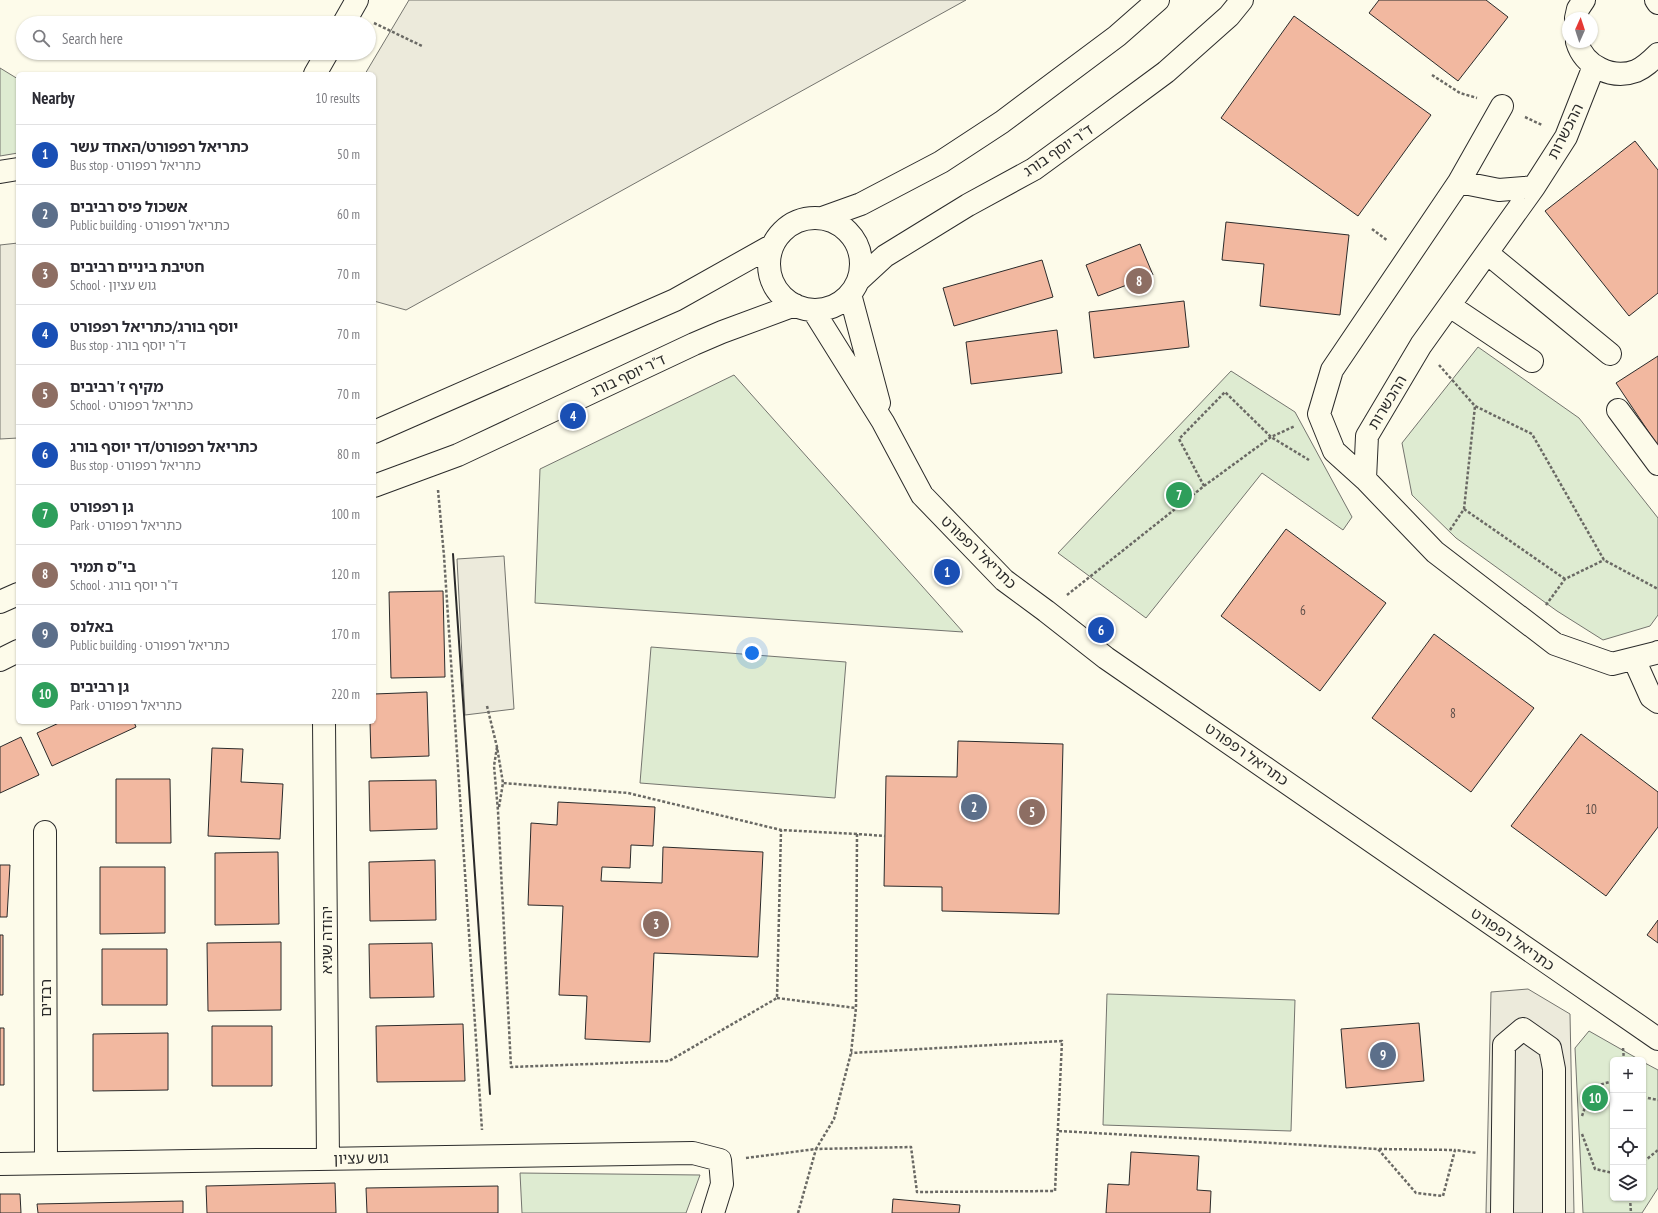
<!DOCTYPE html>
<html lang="en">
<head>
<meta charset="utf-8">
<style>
	body { margin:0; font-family:"PT Sans Narrow","Noto Sans Hebrew",sans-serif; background:#f2f2f3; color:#2b2b33 }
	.controls { position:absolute; right:12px; bottom:12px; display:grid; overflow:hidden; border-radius:6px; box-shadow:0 1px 3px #0004 }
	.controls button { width:36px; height:36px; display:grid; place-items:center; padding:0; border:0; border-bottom:1px solid #e1e1e2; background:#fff; color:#2b2b33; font:20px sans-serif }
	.compass { position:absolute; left:1562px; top:12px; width:36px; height:36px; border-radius:50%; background:#fff; box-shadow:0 1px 3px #0004; rotate:3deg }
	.you { position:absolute; left:752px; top:653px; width:14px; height:14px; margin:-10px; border:3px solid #fff; border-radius:50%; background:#1a73e8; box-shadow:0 0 0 6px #1a73e833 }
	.badge { display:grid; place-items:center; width:26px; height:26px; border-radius:50%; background:#c62828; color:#fff; font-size:13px; font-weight:700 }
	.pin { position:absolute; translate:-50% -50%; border:2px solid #fff; box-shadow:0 1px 4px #0006 }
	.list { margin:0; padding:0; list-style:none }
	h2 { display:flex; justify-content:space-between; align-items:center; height:52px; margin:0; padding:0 16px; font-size:17px }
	h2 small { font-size:13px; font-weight:400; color:#7c7c81 }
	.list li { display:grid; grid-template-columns:26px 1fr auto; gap:12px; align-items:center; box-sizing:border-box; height:60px; padding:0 16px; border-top:1px solid #e1e1e2 }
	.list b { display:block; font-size:15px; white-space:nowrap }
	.list p { margin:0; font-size:13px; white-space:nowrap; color:#7c7c81 }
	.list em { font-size:13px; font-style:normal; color:#7c7c81 }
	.icon { flex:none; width:22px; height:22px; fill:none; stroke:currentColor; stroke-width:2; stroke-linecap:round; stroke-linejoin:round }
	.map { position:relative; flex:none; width:1658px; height:1213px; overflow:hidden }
	.search { position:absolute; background:#fff; box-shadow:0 1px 3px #0004; left:16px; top:16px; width:360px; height:44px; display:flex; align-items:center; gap:10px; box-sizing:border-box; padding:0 14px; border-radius:22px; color:#7c7c81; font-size:15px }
	.panel { position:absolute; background:#fff; box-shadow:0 1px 3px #0004; left:16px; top:72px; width:360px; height:652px; border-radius:6px }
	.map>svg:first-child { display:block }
	.green { fill:#deebd1; stroke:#74746e }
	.parking { fill:#eceadb; stroke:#74746e }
	.building { fill:#f2b8a0; stroke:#2b2b2b }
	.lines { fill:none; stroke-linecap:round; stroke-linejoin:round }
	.minor-casing { stroke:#2b2b2b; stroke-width:24 }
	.path { stroke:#6a6964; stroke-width:2.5; stroke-dasharray:3 2; stroke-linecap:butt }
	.minor { stroke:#fdfbea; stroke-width:22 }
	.wall { stroke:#2b2b2b; stroke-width:2 }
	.labels { text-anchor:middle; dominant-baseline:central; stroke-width:3; stroke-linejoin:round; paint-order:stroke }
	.number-label { font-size:13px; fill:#5d4e48 }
	.street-label { font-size:15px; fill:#2b2b2b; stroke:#fdfbea }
</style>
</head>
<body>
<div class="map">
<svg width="1658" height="1213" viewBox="0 0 1658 1213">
	<rect width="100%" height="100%" fill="#fdfbea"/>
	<path class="green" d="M0,68l18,11v74l-18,3z
		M1478,347l101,71 79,100v97l-8,11 -47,14 -46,-29 -101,-73 -44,-43 -10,-52z
		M1231,371l64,41 57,105 -9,13 -81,-57 -116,145 -88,-65z
		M734,375l229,257 -428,-29 5,-134z
		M651,647l195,15 -11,136 -195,-15z
		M1107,994l188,6 -4,131 -188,-6z
		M1589,1031l51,29h-27v138h30v-136l15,8v118l-16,25h-59l-8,-165z
		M520,1173l180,2 -14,38h-164z"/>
	<path class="parking" d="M409,0h557l-560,310 -32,-9v-227h-9z
		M18,243v195l-18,1v-194z
		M504,556l10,153 -49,6 -8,-156z
		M1528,989l42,25 4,199h-88l5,-221z"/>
	<path class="building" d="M1379,0h107l22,17 -50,64 -89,-68z
		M1294,16l137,99 -73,101 -137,-98z
		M1635,141l23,29v123l-29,23 -84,-105z
		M1226,222l123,13 -9,80 -80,-9 4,-42 -42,-4z
		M1140,244l13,31 -55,21 -12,-31z
		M1042,260l11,37 -99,29 -11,-38z
		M1184,301l5,46 -95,11 -5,-46z
		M1057,330l5,43 -91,11 -5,-42z
		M1658,356v90l-42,-63z
		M1286,529l100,74 -66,88 -99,-75z
		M443,591l2,86 -54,1 -2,-86z
		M1434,634l100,74 -63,84 -99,-74z
		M427,692l2,64 -58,2 -1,-36h4v-28z
		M61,722h73l2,5 -84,39 -15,-33z
		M1581,734l77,58v35l-52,69 -95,-70z
		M21,737l18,38 -39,18v-46z
		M958,741l105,3 -4,170 -117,-3v-24l-58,-1 2,-110 71,1z
		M212,748l31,1 -2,33 42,2 -3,55 -72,-3z
		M116,779h54l1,64h-55z
		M436,780l1,49 -67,2 -1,-50z
		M558,802l97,5 -2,39 -22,-1 -1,23 -28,-1 -1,14 61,2 1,-36 100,5 -5,105 -104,-4 -4,89 -65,-3 2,-43 -28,-1 4,-89 -35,-1 3,-82 26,2z
		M278,852l1,72 -64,1v-72z
		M435,860l1,60 -66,1 -1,-59z
		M0,865h10l-3,52h-7z
		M100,867h65v66l-65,1z
		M1658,920v23l-11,-8z
		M0,935h3v60h-3z
		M281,942v68l-73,1 -1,-68z
		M432,943l2,54 -64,1 -1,-54z
		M102,949h65v56h-65z
		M1419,1023l5,58 -78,7 -5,-59z
		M463,1024l2,57 -88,1 -1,-56z
		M212,1026h60v60h-60z
		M0,1028h4v57h-4z
		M168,1033v57l-75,1v-57z
		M1131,1152l68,4 -2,34 14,1 -1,22h-104l2,-29 21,1z
		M335,1183l1,30h-129l-1,-27z
		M498,1186v27h-131l-1,-25z
		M0,1194h20l1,19h-21z
		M893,1199l67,6 -1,8h-67z
		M183,1201v12h-145l-1,-9z"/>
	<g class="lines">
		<defs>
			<path id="minor" d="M1656,0l2,3
				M1576,18l2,-9 6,-9
				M344,23l13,-23
				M1577,42c7,24 35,38 59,29 9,-4 15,-10 22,-17
				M1594,66l-28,71 -32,50 -113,158 -54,91 -2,43 70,73 120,92 57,20 44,-11 2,-1
				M315,74l12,-21
				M0,172l18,-3
				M1459,182l43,-76
				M822,218l39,-14 80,-42 61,-40 115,-86 41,-36
				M769 264a46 46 0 1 1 92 0a46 46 0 1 1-92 0Z
				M1487,253l123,101
				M859,280l26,-24 83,-51 66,-36 63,-46 69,-51 63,-56 13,-16
				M850,294l29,109
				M1450,306l82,55
				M813,310l70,112 39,73 82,85 42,31 60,47 552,381
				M1618,410l40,54
				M374,432l301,-132 98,-55
				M1365,479l-31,-28 -15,-37 13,-44 127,-188 40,8 35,-3
				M374,486l84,-31 236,-111 28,-12 73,-27
				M0,602l18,-8
				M1634,659l17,38 7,5
				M0,660l18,-9
				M324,722l4,437
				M45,832l1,331
				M0,1164l693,-11 27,7 2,24 -9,29
				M1502,1213l2,-168 19,-16 27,19 4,21v144"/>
		</defs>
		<use href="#minor" class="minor-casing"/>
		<path class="path" d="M374,23l48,23
			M1432,75l28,18 17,5
			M1525,117l17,8
			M1372,229l16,12
			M1439,365l36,41 57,28 72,126 54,29
			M1204,486l-25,-47 46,-47 46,45 38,23
			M438,490l6,66 38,574
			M1464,509l101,70
			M1450,530l14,-21 11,-103
			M1067,595l137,-109 67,-49 24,-11
			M1546,605l19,-26 39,-19
			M487,706l10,41 6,36
			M497,747l-3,19 4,45 13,256 158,-6 108,-63 4,-168
			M499,807l4,-24 125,10 153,37 76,4
			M777,998l79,10
			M1623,1048l1,12
			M1643,1097l15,3
			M1582,1116l10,-29 21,-6
			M1059,1131l319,18 38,44 27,3 12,-46 22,3
			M1582,1134l13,35 18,4
			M1379,1149l76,1
			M746,1158l70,-9 18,-30 17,-66 5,-45 1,-174 28,2
			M1643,1160l4,-1 11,-9
			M1630,1198l1,15
			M798,1213l18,-64 95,-2 6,45 138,-1 7,-150 -211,12"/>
		<use href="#minor" class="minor"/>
		<path class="wall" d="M453,554l37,540"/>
	</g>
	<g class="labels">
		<g class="number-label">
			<text x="1303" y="610">6</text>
			<text x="1453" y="713">8</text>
			<text x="1591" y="809">10</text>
		</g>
		<g class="street-label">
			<text transform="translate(1565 131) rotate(-63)">ההכשרות</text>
			<text transform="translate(1058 150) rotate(-34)">ד"ר יוסף בורג</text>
			<text transform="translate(628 375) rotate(-25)">ד"ר יוסף בורג</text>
			<text transform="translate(1387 402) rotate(-59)">ההכשרות</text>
			<text transform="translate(979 552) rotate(44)">כתריאל רפפורט</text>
			<text transform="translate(1247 754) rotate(35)">כתריאל רפפורט</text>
			<text transform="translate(1513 939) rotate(35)">כתריאל רפפורט</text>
			<text transform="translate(326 940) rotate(-90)">יהודה שגיא</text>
			<text transform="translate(45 998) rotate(-90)">רבדים</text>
			<text transform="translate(361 1158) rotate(-1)">גוש עציון</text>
		</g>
	</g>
</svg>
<div class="controls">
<button>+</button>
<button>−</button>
<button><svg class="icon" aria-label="locate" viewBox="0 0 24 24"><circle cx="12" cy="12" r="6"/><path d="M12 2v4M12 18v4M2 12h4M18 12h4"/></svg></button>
<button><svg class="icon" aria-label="layers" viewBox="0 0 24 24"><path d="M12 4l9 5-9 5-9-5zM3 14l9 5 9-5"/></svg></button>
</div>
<svg class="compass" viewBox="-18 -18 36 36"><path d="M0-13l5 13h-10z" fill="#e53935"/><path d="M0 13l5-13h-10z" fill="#7c7c81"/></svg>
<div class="you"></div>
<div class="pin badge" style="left:947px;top:572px;background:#1a4fb4">1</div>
<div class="pin badge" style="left:974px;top:807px;background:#5c6f8a">2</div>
<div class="pin badge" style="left:656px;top:924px;background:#8d6e63">3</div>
<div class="pin badge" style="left:573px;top:416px;background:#1a4fb4">4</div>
<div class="pin badge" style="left:1032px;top:812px;background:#8d6e63">5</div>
<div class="pin badge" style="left:1101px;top:630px;background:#1a4fb4">6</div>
<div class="pin badge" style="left:1179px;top:495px;background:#2e9e5b">7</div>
<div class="pin badge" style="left:1139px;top:281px;background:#8d6e63">8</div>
<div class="pin badge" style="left:1383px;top:1055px;background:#5c6f8a">9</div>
<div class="pin badge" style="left:1595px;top:1098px;background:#2e9e5b">10</div>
<div class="search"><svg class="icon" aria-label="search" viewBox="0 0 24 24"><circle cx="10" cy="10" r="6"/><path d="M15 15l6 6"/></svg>Search here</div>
<section class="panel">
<h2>Nearby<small>10 results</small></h2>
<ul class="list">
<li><span class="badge" style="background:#1a4fb4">1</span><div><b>כתריאל רפפורט/האחד עשר</b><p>Bus stop · כתריאל רפפורט</p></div><em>50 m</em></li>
<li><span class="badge" style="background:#5c6f8a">2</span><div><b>אשכול פיס רביבים</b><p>Public building · כתריאל רפפורט</p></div><em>60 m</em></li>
<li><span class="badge" style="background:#8d6e63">3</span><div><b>חטיבת ביניים רביבים</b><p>School · גוש עציון</p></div><em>70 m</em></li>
<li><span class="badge" style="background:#1a4fb4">4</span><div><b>יוסף בורג/כתריאל רפפורט</b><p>Bus stop · ד&quot;ר יוסף בורג</p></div><em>70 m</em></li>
<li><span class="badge" style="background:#8d6e63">5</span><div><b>מקיף ז' רביבים</b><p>School · כתריאל רפפורט</p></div><em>70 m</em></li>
<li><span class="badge" style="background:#1a4fb4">6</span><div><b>כתריאל רפפורט/דר יוסף בורג</b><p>Bus stop · כתריאל רפפורט</p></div><em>80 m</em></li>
<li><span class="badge" style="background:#2e9e5b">7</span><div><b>גן רפפורט</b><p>Park · כתריאל רפפורט</p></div><em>100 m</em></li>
<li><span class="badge" style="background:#8d6e63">8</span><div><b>בי&quot;ס תמיר</b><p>School · ד&quot;ר יוסף בורג</p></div><em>120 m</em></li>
<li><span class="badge" style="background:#5c6f8a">9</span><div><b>באלנס</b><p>Public building · כתריאל רפפורט</p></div><em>170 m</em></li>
<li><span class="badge" style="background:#2e9e5b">10</span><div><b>גן רביבים</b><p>Park · כתריאל רפפורט</p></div><em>220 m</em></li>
</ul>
</section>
</div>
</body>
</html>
